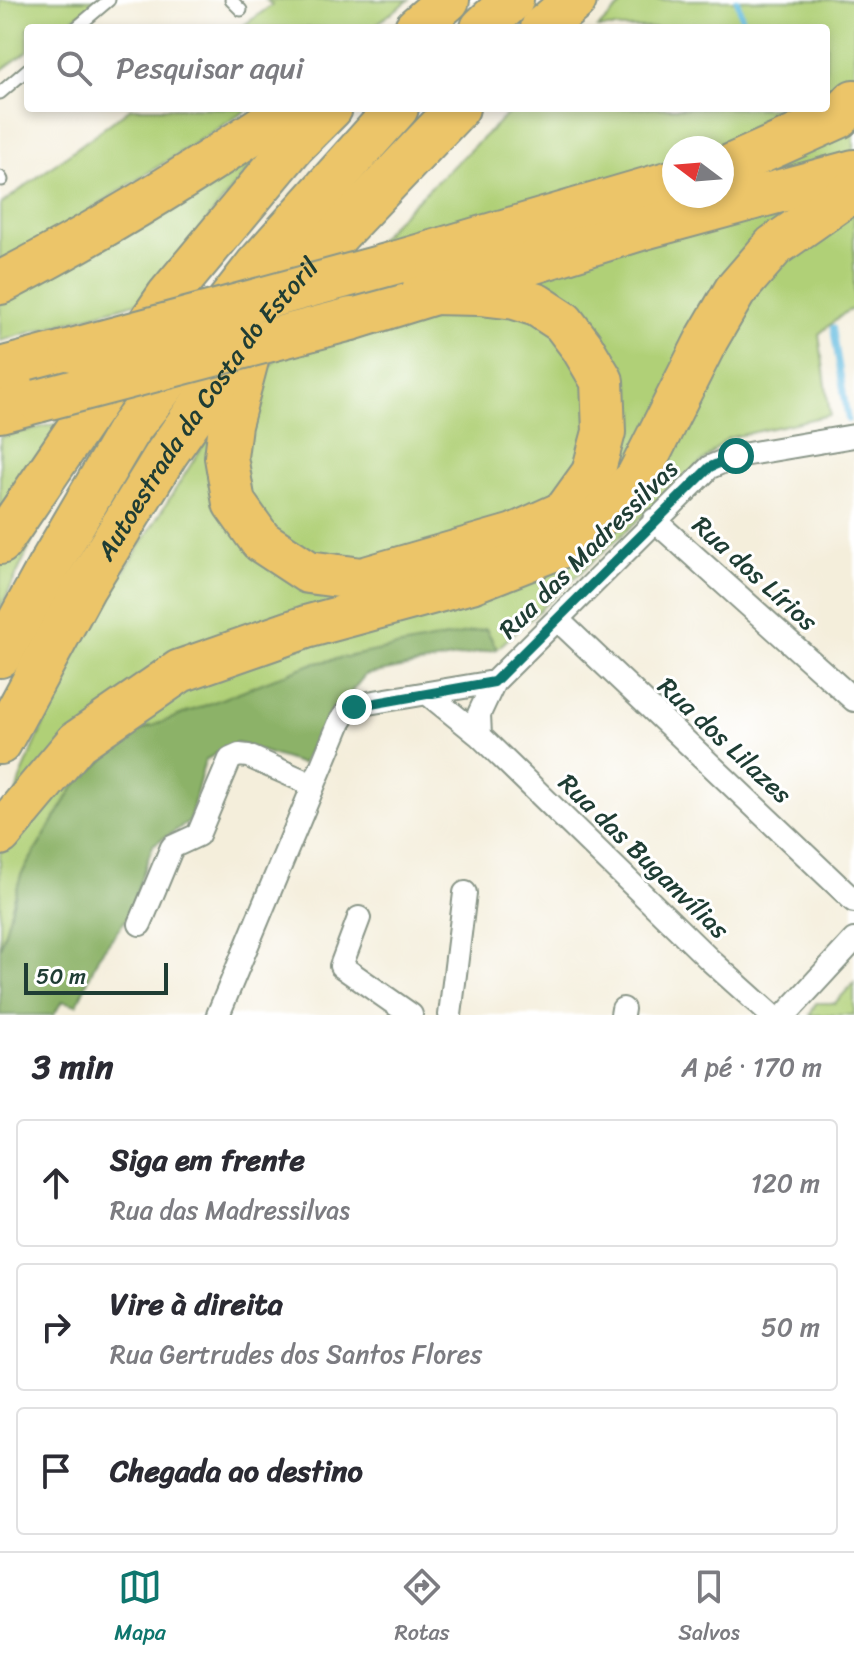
<!DOCTYPE html>
<html lang="pt">
<head>
<meta charset="utf-8">
<style>
	body { margin:0; font-family:Sriracha,sans-serif; background:#f7f7f7; color:#2b2b33 }
	.compass { position:absolute; left:662px; top:136px; width:72px; height:72px; border-radius:50%; background:#fff; box-shadow:0 4px 12px #0003; rotate:286deg }
	.scale { position:absolute; left:24px; bottom:20px; width:144px; box-sizing:border-box; padding-left:8px; border:4px solid #1f3d34; border-top:0; font-size:22px; line-height:28px; white-space:nowrap; color:#1f3d34; -webkit-text-stroke:6px #fff; paint-order:stroke }
	.stop { position:absolute; width:24px; height:24px; margin:-18px; border:6px solid #0f766e; border-radius:50%; background:#fff }
	.stop.end { background:#0f766e; border-color:#fff; box-shadow:0 2px 8px #0008 }
	.list { margin:0; padding:0; list-style:none }
	h2 { display:flex; justify-content:space-between; align-items:center; height:104px; margin:0; padding:0 32px; font-size:34px }
	h2 small { font-size:26px; font-weight:400; color:#7c7c81 }
	.list li { display:grid; grid-template-columns:52px 1fr auto; gap:24px; align-items:center; box-sizing:border-box; height:128px; margin:0 16px 16px; padding:0 16px; border:2px solid #e1e1e2; border-radius:8px }
	.list b { display:block; font-size:30px; white-space:nowrap }
	.list p { margin:0; font-size:26px; white-space:nowrap; color:#7c7c81 }
	.list em { font-size:26px; font-style:normal; color:#7c7c81 }
	.icon { flex:none; width:44px; height:44px; fill:none; stroke:currentColor; stroke-width:2; stroke-linecap:round; stroke-linejoin:round }
	.map { position:relative; flex:none; width:854px; height:1015px; overflow:hidden }
	.search { position:absolute; background:#fff; box-shadow:0 4px 12px #0003; left:24px; right:24px; top:24px; height:88px; display:flex; align-items:center; gap:20px; box-sizing:border-box; padding:0 28px; border-radius:8px; color:#7c7c81; font-size:30px }
	.sheet { height:536px; background:#fff }
	nav { display:flex; justify-content:space-around; align-items:center; box-sizing:border-box; height:112px; border-top:2px solid #e1e1e2; background:#fff; font-size:22px; color:#7c7c81 }
	nav a { display:grid; justify-items:center; gap:4px }
	nav .on { color:#0f766e }
	.map>svg:first-child { display:block }
	.green { fill:#b0d077; stroke:#688656; stroke-width:2; fill-rule:evenodd }
	.forest { fill:#8cb268; stroke:#56784e; stroke-width:2 }
	.lines { fill:none; stroke-linecap:round; stroke-linejoin:round }
	.stream { stroke:#63bce0; stroke-width:6 }
	.service-casing { stroke:#8a9688; stroke-width:15 }
	.minor-casing { stroke:#8a9688; stroke-width:26 }
	.motorway-casing { stroke:#8a9688; stroke-width:46 }
	.service { stroke:#fff; stroke-width:11 }
	.minor { stroke:#fff; stroke-width:22 }
	.motorway { stroke:#ecc569; stroke-width:42 }
	.motorway-bridge-casing { stroke:#8a9688; stroke-width:46; stroke-linecap:butt }
	.motorway-bridge { stroke:#ecc569; stroke-width:42 }
	.route { stroke:#0f766e; stroke-width:10 }
	.labels { text-anchor:middle; dominant-baseline:central; stroke-width:6; stroke-linejoin:round; paint-order:stroke }
	.street-label { font-size:26px; fill:#1f3d34; stroke:#fff }
</style>
</head>
<body>
<div class="map">
<svg width="854" height="1015" viewBox="0 0 854 1015">
	<rect width="100%" height="100%" fill="#fff"/>
	<filter id="ink" filterUnits="userSpaceOnUse"><feTurbulence type="fractalNoise" baseFrequency=".0125" numOctaves="2"/><feDisplacementMap in="SourceGraphic" scale="16" xChannelSelector="R" yChannelSelector="G"/><feConvolveMatrix kernelMatrix="1 2 1 2 8 2 1 2 1" color-interpolation-filters="sRGB"/></filter>
	<filter id="wash" filterUnits="userSpaceOnUse"><feTurbulence type="fractalNoise" baseFrequency=".006" numOctaves="4" result="noise"/><feDisplacementMap in="SourceGraphic" scale="32" xChannelSelector="R" yChannelSelector="G"/><feGaussianBlur stdDeviation="1.8" result="paint"/><feColorMatrix in="noise" values="0 0 0 0 0 0 0 0 0 0 0 0 0 0 0 0 0 1.4 0 .05"/><feComposite in="paint" operator="in"/></filter>
	<g filter="url(#wash)">
		<rect width="100%" height="100%" fill="#f4eedb"/>
		<path class="green" d="M0,0h99l-39,28h-32v23l-28,20z
			M266,0h143l-38,28h-131l32,-23z
			M627,0h227v309l-7,2 -28,23 11,81 -102,23 -231,211 -11,-20 -347,102 -62,51 -56,93 -21,74v-95l20,-75 60,-138 127,-202 187,-217 120,-114h312v-80h-228zM674,148h48v48h-48z
			M131,108h119l-250,159v-62z
			M276,135l-134,166 -142,40v-45z
			M59,423l-22,108 -37,79v-173z
			M854,983v32h-44l6,-12h19z"/>
		<path class="forest" d="M486,629l11,20 -132,26 -43,53 -20,36 -66,-21 -31,17 -16,62 -36,23 -26,73 -29,39 -21,48 -15,-4 -8,14h-54v-66l21,-74 56,-93 62,-51 172,-67z"/>
		<g class="lines">
			<path class="stream" d="M737,0l8,28
				M833,328l15,92"/>
		</g>
	</g>
	<g filter="url(#ink)">
		<g class="lines">
			<defs>
				<path id="service" d="M231,0l10,10
					M76,28l33,-28
					M0,93l28,-24
					M0,177l2,3"/>
				<path id="minor" d="M654,520l200,180
					M558,620l296,281
					M428,694l52,42
					M359,918l-18,48 70,49
					M140,924l32,-77 26,-12 32,-76 9,-4 9,1 65,29
					M218,1015l122,-293 6,-9 16,-9 132,-22
					M450,1015l15,-122
					M622,1015l1,-6
					M771,1015l-60,-54 -231,-225 -1,-22 15,-32 216,-215 26,-11 118,-20
					M785,1015l69,-75"/>
				<g id="motorway">
					<path d="M416,28l32,-28"/>
					<path d="M482,28l30,-28"/>
					<path d="M542,28l33,-28"/>
					<path d="M730,166l109,-49 15,-16"/>
					<path d="M398,262l276,-81"/>
					<path d="M0,283c101,-52 196,-111 290,-175"/>
					<path d="M351,319l293,-91 210,-57"/>
					<path d="M256,326l-26,99 -4,32 8,46 27,38 47,31 54,7 152,-44 51,-23 28,-39 11,-41 -2,-51 -20,-34 -19,-25 -26,-17 -22,-7 -35,-4 -50,-1"/>
					<path d="M0,369l72,-19"/>
					<path d="M0,411l38,-10"/>
					<path d="M0,543l168,-247 125,-150 38,-38"/>
					<path d="M0,656l49,-90 79,-135 128,-165 141,-158"/>
					<path id="s1" d="M0,743l84,-155 83,-135 89,-127 83,-93 119,-125"/>
					<path d="M0,834l77,-92 103,-71 126,-44 165,-45 102,-40 64,-64 70,-139 28,-48 39,-45 80,-56"/>
				</g>
			</defs>
			<use href="#service" class="service-casing"/>
			<use href="#minor" class="minor-casing"/>
			<use href="#motorway" class="motorway-casing"/>
			<use href="#service" class="service"/>
			<use href="#minor" class="minor"/>
			<use href="#motorway" class="motorway"/>
			<defs>
				<path id="motorway-bridge" d="M72,350l326,-88
					M38,401l313,-82"/>
			</defs>
			<use href="#motorway-bridge" class="motorway-bridge-casing"/>
			<use href="#motorway-bridge" class="motorway-bridge"/>
		</g>
	</g>
	<g class="lines" filter="url(#ink)">
		<path class="route" d="M354,707l140,-25 216,-215 26,-11"/>
	</g>
	<g class="labels">
		<g class="street-label">
			<text stroke="none"><textPath href="#s1" startOffset="394">Autoestrada da Costa do Estoril</textPath></text>
			<text transform="translate(588 549) rotate(-45)">Rua das Madressilvas</text>
			<text transform="translate(755 573) rotate(42)">Rua dos Lírios</text>
			<text transform="translate(725 740) rotate(43)">Rua dos Lilazes</text>
			<text transform="translate(644 856) rotate(44)">Rua das Buganvílias</text>
		</g>
	</g>
</svg>
<svg class="compass" viewBox="-18 -18 36 36"><path d="M0-13l5 13h-10z" fill="#e53935"/><path d="M0 13l5-13h-10z" fill="#7c7c81"/></svg>
<div class="scale">50 m</div>
<div class="stop" style="left:736px;top:456px"></div>
<div class="stop end" style="left:354px;top:707px"></div>
<div class="search"><svg class="icon" aria-label="search" viewBox="0 0 24 24"><circle cx="10" cy="10" r="6"/><path d="M15 15l6 6"/></svg>Pesquisar aqui</div>
</div>
<section class="sheet">
<h2>3 min<small>A pé · 170 m</small></h2>
<ul class="list">
<li><svg class="icon" aria-label="ahead" viewBox="0 0 24 24"><path d="M12 20V5M6 11l6-6 6 6"/></svg><div><b>Siga em frente</b><p>Rua das Madressilvas</p></div><em>120 m</em></li>
<li><svg class="icon" aria-label="right" viewBox="0 0 24 24"><path d="M7 20v-9h11M14 6l5 5-5 5"/></svg><div><b>Vire à direita</b><p>Rua Gertrudes dos Santos Flores</p></div><em>50 m</em></li>
<li><svg class="icon" aria-label="arrive" viewBox="0 0 24 24"><path d="M6 21V4h12l-3 4 3 4H6"/></svg><div><b>Chegada ao destino</b></div></li>
</ul>
</section>
<nav>
<a class="on"><svg class="icon" aria-label="map" viewBox="0 0 24 24"><path d="M3 6l6-2 6 2 6-2v14l-6 2-6-2-6 2zM9 4v14M15 6v14"/></svg>Mapa</a>
<a><svg class="icon" aria-label="directions" viewBox="0 0 24 24"><path d="M12 3l9 9-9 9-9-9zM9 14v-3h6M13 9l2 2-2 2"/></svg>Rotas</a>
<a><svg class="icon" aria-label="saved" viewBox="0 0 24 24"><path d="M7 4h10v16l-5-4-5 4z"/></svg>Salvos</a>
</nav>
</body>
</html>
